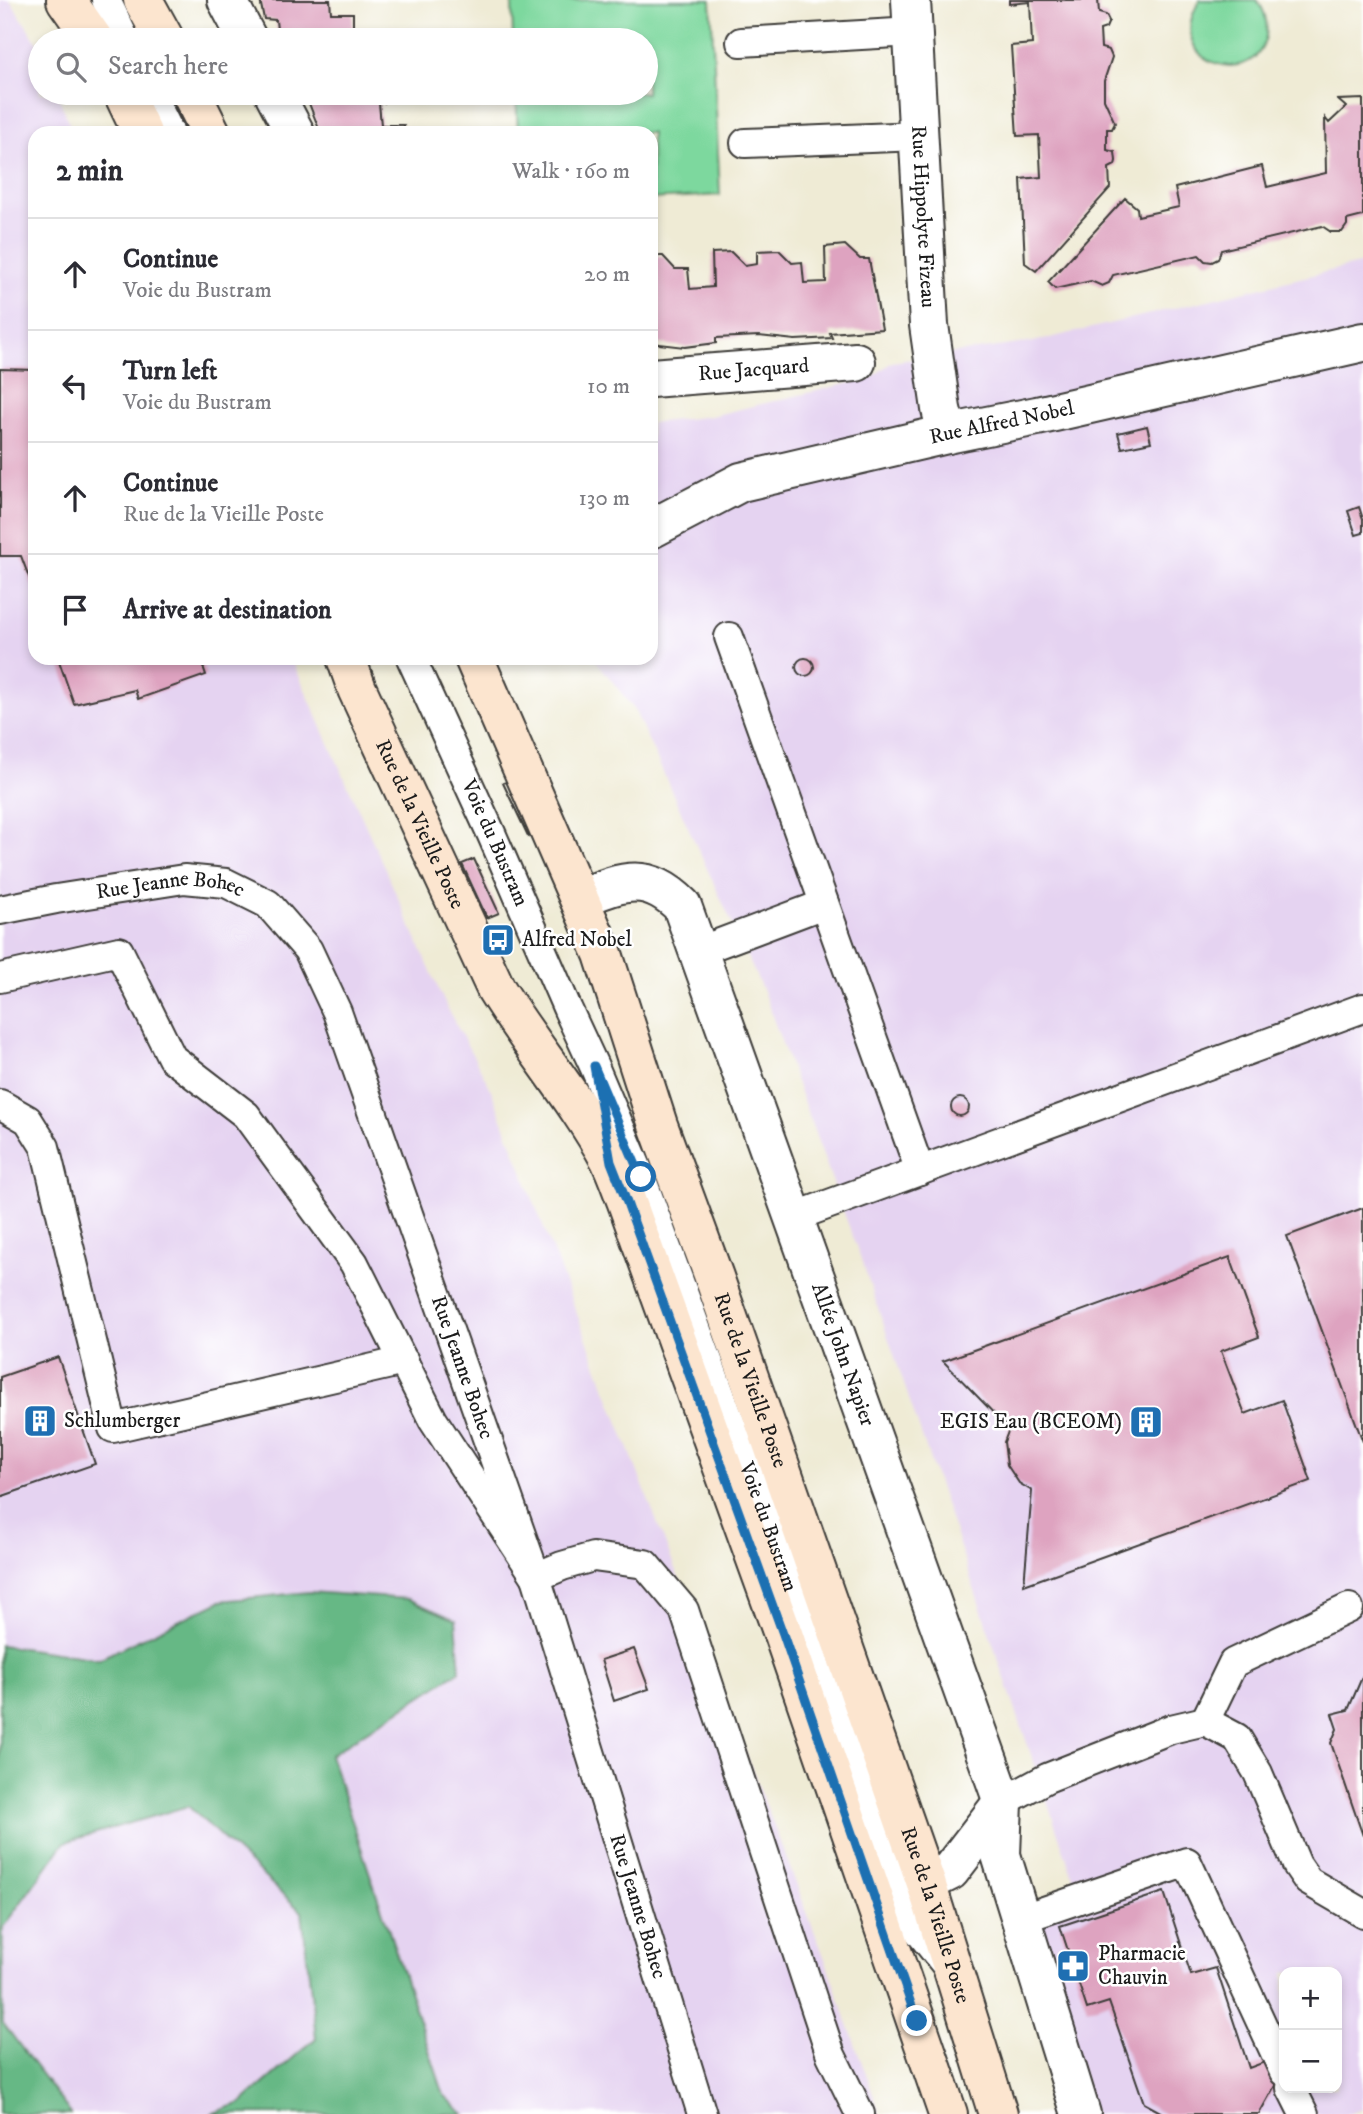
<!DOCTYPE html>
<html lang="en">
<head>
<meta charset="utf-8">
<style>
	body { margin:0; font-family:"IM FELL DW Pica",serif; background:#f2f2f3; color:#2b2b33 }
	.controls { position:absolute; right:21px; bottom:21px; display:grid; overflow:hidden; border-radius:14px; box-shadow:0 4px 10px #0003 }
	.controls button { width:63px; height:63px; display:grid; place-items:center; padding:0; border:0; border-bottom:2px solid #e1e1e2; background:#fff; color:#2b2b33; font:35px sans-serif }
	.stop { position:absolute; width:21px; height:21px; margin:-16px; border:5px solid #1f6fb2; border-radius:50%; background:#fff }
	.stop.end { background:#1f6fb2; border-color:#fff; box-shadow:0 2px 7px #0008 }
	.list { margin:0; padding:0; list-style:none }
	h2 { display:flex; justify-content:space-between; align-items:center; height:91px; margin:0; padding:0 28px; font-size:30px }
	h2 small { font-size:23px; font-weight:400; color:#7c7c81 }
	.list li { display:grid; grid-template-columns:46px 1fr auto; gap:21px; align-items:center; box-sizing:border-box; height:112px; padding:0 28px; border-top:2px solid #e1e1e2 }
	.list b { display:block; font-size:26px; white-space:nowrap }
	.list p { margin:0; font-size:23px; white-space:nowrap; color:#7c7c81 }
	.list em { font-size:23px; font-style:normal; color:#7c7c81 }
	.icon { flex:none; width:38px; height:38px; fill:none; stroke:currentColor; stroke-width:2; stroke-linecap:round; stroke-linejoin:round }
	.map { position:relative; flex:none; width:1363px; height:2114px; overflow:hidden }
	.search { position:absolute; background:#fff; box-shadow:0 4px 10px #0003; left:28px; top:28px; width:630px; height:77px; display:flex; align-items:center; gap:18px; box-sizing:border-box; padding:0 24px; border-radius:38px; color:#7c7c81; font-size:26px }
	.panel { position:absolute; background:#fff; box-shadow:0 4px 10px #0003; left:28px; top:126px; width:630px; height:539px; border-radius:21px }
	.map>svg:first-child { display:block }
	.built { fill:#e5d3f1; fill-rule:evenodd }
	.green { fill:#7dd89e; stroke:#4c7a5d; stroke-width:2 }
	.forest { fill:#66b885; stroke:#416a50; stroke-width:2 }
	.building { fill:#dea3c0 }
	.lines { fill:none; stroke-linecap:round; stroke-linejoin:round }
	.lane-casing { stroke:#3c3b38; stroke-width:32 }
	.street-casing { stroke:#3c3b38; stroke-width:42 }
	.secondary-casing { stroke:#3c3b38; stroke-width:42 }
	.lane { stroke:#fff; stroke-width:28 }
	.street { stroke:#fff; stroke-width:38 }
	.secondary { stroke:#fce5cf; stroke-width:38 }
	.route { stroke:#1f6fb2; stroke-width:9 }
	.labels { text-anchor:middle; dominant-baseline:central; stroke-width:5; stroke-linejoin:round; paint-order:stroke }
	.street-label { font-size:21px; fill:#1c1c1c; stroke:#fff }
	.poi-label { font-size:21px; fill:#1c1c1c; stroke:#fff; text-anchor:start }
</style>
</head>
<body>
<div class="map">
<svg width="1363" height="2114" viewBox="0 0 1363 2114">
	<rect width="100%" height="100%" fill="#fff"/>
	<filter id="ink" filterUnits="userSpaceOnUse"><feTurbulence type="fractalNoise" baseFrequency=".0143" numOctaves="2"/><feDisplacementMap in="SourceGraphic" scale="14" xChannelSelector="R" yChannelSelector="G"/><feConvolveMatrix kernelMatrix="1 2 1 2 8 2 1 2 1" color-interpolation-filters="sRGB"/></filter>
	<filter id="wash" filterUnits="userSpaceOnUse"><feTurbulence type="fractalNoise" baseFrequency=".00686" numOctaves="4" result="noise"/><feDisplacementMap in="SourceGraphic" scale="28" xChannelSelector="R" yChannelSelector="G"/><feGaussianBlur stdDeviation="1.57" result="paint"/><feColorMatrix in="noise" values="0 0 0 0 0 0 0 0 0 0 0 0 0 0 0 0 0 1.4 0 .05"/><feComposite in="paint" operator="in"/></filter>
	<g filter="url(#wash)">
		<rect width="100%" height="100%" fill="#efebd5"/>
		<path class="built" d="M0,0h10l26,41 4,11v41h17l16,40h-38v525h256l157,352 41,75 336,874 55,155h-880z
			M1363,263v1846l-14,5h-255l-62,-212 44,-16 -210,-613 -103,-282 -129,-282 -40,-51h57v-235l60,-7 160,-38 21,-16 141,-20zM1284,1972h53v116h-53z"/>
		<path class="green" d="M586,0h125l9,195 -69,4v-66h-133l-2,-40h130v-53h-133l-1,-37z
			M1200,0h56c9,9 12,23 10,36 -11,56 -106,27 -66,-36z"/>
		<path class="forest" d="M309,1592l99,7 48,21 4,51 -130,84 114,340 20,19h-253l30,-11 75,-65 -14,-126 -114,-106 -123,36 -62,85v96l68,91h-71v-469l99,14 121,-58z"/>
		<g id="blocks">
			<path class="building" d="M260,0h70l1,13h22v17l13,10h-88l-2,-20 -12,-1z
				M1009,0h89l1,13 7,2 3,6 -3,7 -6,2 1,18 8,2 3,7 -8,24v18l11,24 -3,6h-5v21l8,2 1,9 -1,4 -6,3 1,20 -74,83 -11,-8 -4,-84 20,-2 -2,-42 -22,1 -6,-90 21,-2 -2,-42 -21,2z
				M305,93h78l1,10h-5l2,22h23l1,8h-78l-1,-5 -7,1z
				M1363,99v117l-16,4v5l-5,7h-11l-9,-6 -101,24 -3,9 -6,3 -7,-1 -6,-6 -86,20 -4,8 -7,3 -11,-5 -36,8 -7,-7 77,-84 12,10 1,8 41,-9 -4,-19 87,-22 5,21 59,-14 -1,-55 4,5 17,-16 -8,-7z
				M845,245l15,14h9l13,70 -52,4 2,5 -37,2 -36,-4 -43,2v5l-31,4 -34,-4v-87h12l12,13h13l2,20 23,-2 -1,-34 19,-1 14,14 12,-2v-13l22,-1 13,13 10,-1 2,21 22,-1 -1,-35z
				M0,369l35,1v223l-14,-37h-21z
				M1147,426l4,16 -29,6 -4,-15z
				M1359,507l4,12v14l-7,2 -8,-24z
				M796 667a9 9 0 1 1 18 0a9 9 0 1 1-18 0Z
				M58,658h142l6,17 -68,24 -3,-9 -61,14z
				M515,779l26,52 -13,5 -25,-53z
				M474,859l25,54 -12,5 -25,-54z
				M951 1107a9 9 0 1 1 18 0a9 9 0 1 1-18 0Z
				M1363,1208v234l-76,-206z
				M1230,1257l29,80 -38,14 24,63 37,-14 29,81 -287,104 8,-94 -13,-8 -12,-18 -3,-23 5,-13 -66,-68z
				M58,1357l37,107 -95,33v-120z
				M634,1649l15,40 -35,12 -13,-41z
				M1363,1675v161l-32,-93 6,-14 -5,-15 16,-4z
				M1164,1892l27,83 25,-7 33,100 21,-8 7,22 -18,32h-95l-20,-11 -35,-101 -22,7 -27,-83z"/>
		</g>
	</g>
	<g filter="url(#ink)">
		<use href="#blocks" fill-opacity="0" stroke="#3c3b38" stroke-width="2"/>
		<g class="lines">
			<defs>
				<g id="lane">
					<path d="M106,0l19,40"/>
					<path d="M741,42l172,-10"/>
					<path d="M150,93l20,40"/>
					<path d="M745,143l174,-7"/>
					<path d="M729,637l191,534"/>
					<path id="s1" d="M411,658l80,175 77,177 26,56 47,111 121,332 143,405 41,51"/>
					<path id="s2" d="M0,910l56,-11 128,-20 42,4 42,21 40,46 29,62 199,565 166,537"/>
					<path d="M699,951l125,-47"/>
					<path d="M0,978l119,-27 53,107 74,57 108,148 79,157 103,157 26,-11 31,-9 52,7 39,46 147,445 29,59"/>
					<path d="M0,1104l28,16 17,27 68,281 291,-67"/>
					<path d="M794,1217l569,-209"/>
					<path d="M1205,1721l28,-58 116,-55"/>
					<path d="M1003,1802l44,-24 124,-49 34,-8 32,17 21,35 39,92 11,16 55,32"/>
					<path d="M1021,1919l166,-57 97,210"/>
					<path d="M1291,2088l13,26"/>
				</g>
				<g id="street">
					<path d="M227,0l21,40"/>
					<path id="s3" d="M911,0l18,325 12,84 6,25"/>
					<path d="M274,93l21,40"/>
					<path id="s4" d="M651,378l205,-16"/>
					<path id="s5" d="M651,529l90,-47 206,-48 90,-18 326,-74"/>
					<path id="s6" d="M580,898c41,-16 67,-28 102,8l321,896 -2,53 80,259"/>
					<path d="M926,1883l24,-12 53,-69"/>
				</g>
				<g id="secondary">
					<path d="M66,0l28,40"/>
					<path d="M143,0l22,40"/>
					<path d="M123,93l19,40"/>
					<path d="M191,93l20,40"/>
					<path id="s7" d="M346,658l11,31 139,300c36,58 82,112 114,171 6,13 11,27 16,40l157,434 165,480"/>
					<path id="s8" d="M474,658l129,296 55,171 56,152 212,606 72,231"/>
				</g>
			</defs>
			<use href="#lane" class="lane-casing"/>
			<use href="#street" class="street-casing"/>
			<use href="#secondary" class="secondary-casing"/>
			<use href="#lane" class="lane"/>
			<use href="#street" class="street"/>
			<use href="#secondary" class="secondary"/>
		</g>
	</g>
	<g class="lines" filter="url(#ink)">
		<path class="route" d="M641,1177l-47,-111 17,96 15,38 157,434 134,387"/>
	</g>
	<defs>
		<symbol id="bus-square" viewBox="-11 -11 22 22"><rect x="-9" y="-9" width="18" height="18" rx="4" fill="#1f6fb2" stroke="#fff"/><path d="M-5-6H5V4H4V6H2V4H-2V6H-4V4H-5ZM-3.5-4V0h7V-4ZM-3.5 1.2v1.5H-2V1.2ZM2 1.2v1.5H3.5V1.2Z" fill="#fff"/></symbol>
		<symbol id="building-square" viewBox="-11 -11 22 22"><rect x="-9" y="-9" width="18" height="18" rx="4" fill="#1f6fb2" stroke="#fff"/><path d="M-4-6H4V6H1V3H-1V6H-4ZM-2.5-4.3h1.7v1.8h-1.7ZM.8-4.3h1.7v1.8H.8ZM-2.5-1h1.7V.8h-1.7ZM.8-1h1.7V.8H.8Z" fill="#fff"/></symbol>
		<symbol id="pharmacy-square" viewBox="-11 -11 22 22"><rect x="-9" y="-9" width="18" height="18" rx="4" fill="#1f6fb2" stroke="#fff"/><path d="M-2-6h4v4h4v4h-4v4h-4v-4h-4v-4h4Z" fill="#fff"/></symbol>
	</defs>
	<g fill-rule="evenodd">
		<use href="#bus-square" x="479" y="921" width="38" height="38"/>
		<use href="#building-square" x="21" y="1402" width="38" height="38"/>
		<use href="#building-square" x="1127" y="1403" width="38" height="38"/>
		<use href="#pharmacy-square" x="1054" y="1947" width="38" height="38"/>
	</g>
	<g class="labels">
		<g class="street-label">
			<text stroke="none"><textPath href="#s3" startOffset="217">Rue Hippolyte Fizeau</textPath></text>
			<text stroke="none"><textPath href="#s4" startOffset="103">Rue Jacquard</textPath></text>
			<text stroke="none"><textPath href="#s5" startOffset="369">Rue Alfred Nobel</textPath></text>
			<text stroke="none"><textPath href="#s7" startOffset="182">Rue de la Vieille Poste</textPath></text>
			<text stroke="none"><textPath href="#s1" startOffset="203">Voie du Bustram</textPath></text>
			<text stroke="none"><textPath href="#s2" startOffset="173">Rue Jeanne Bohec</textPath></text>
			<text stroke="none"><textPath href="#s6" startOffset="588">Allée John Napier</textPath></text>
			<text stroke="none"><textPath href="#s2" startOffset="782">Rue Jeanne Bohec</textPath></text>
			<text stroke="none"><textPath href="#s8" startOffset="774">Rue de la Vieille Poste</textPath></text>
			<text stroke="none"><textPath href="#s1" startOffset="940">Voie du Bustram</textPath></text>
			<text stroke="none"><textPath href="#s2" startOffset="1349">Rue Jeanne Bohec</textPath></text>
			<text stroke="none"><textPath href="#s8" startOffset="1340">Rue de la Vieille Poste</textPath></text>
		</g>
		<g class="poi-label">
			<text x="522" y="940">Alfred Nobel</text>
			<text x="64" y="1421">Schlumberger</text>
			<text x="1122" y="1422" text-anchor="end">EGIS Eau (BCEOM)</text>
			<text x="1098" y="1954">Pharmacie<tspan x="1098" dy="24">Chauvin</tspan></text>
		</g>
	</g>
</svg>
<div class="controls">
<button>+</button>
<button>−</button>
</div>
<div class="stop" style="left:641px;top:1177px"></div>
<div class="stop end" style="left:917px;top:2021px"></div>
<div class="search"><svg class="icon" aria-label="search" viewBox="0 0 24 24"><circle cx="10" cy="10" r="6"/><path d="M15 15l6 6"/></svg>Search here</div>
<section class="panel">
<h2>2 min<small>Walk · 160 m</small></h2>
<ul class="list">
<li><svg class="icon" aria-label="ahead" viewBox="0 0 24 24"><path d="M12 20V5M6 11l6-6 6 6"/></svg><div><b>Continue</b><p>Voie du Bustram</p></div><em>20 m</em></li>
<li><svg class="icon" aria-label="left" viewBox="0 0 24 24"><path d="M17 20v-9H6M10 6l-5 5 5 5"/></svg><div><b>Turn left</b><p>Voie du Bustram</p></div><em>10 m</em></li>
<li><svg class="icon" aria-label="ahead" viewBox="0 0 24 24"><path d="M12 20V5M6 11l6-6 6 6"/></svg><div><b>Continue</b><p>Rue de la Vieille Poste</p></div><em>130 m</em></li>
<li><svg class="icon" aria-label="arrive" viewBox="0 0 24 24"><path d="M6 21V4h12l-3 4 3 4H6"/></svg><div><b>Arrive at destination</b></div></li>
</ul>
</section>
</div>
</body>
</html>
